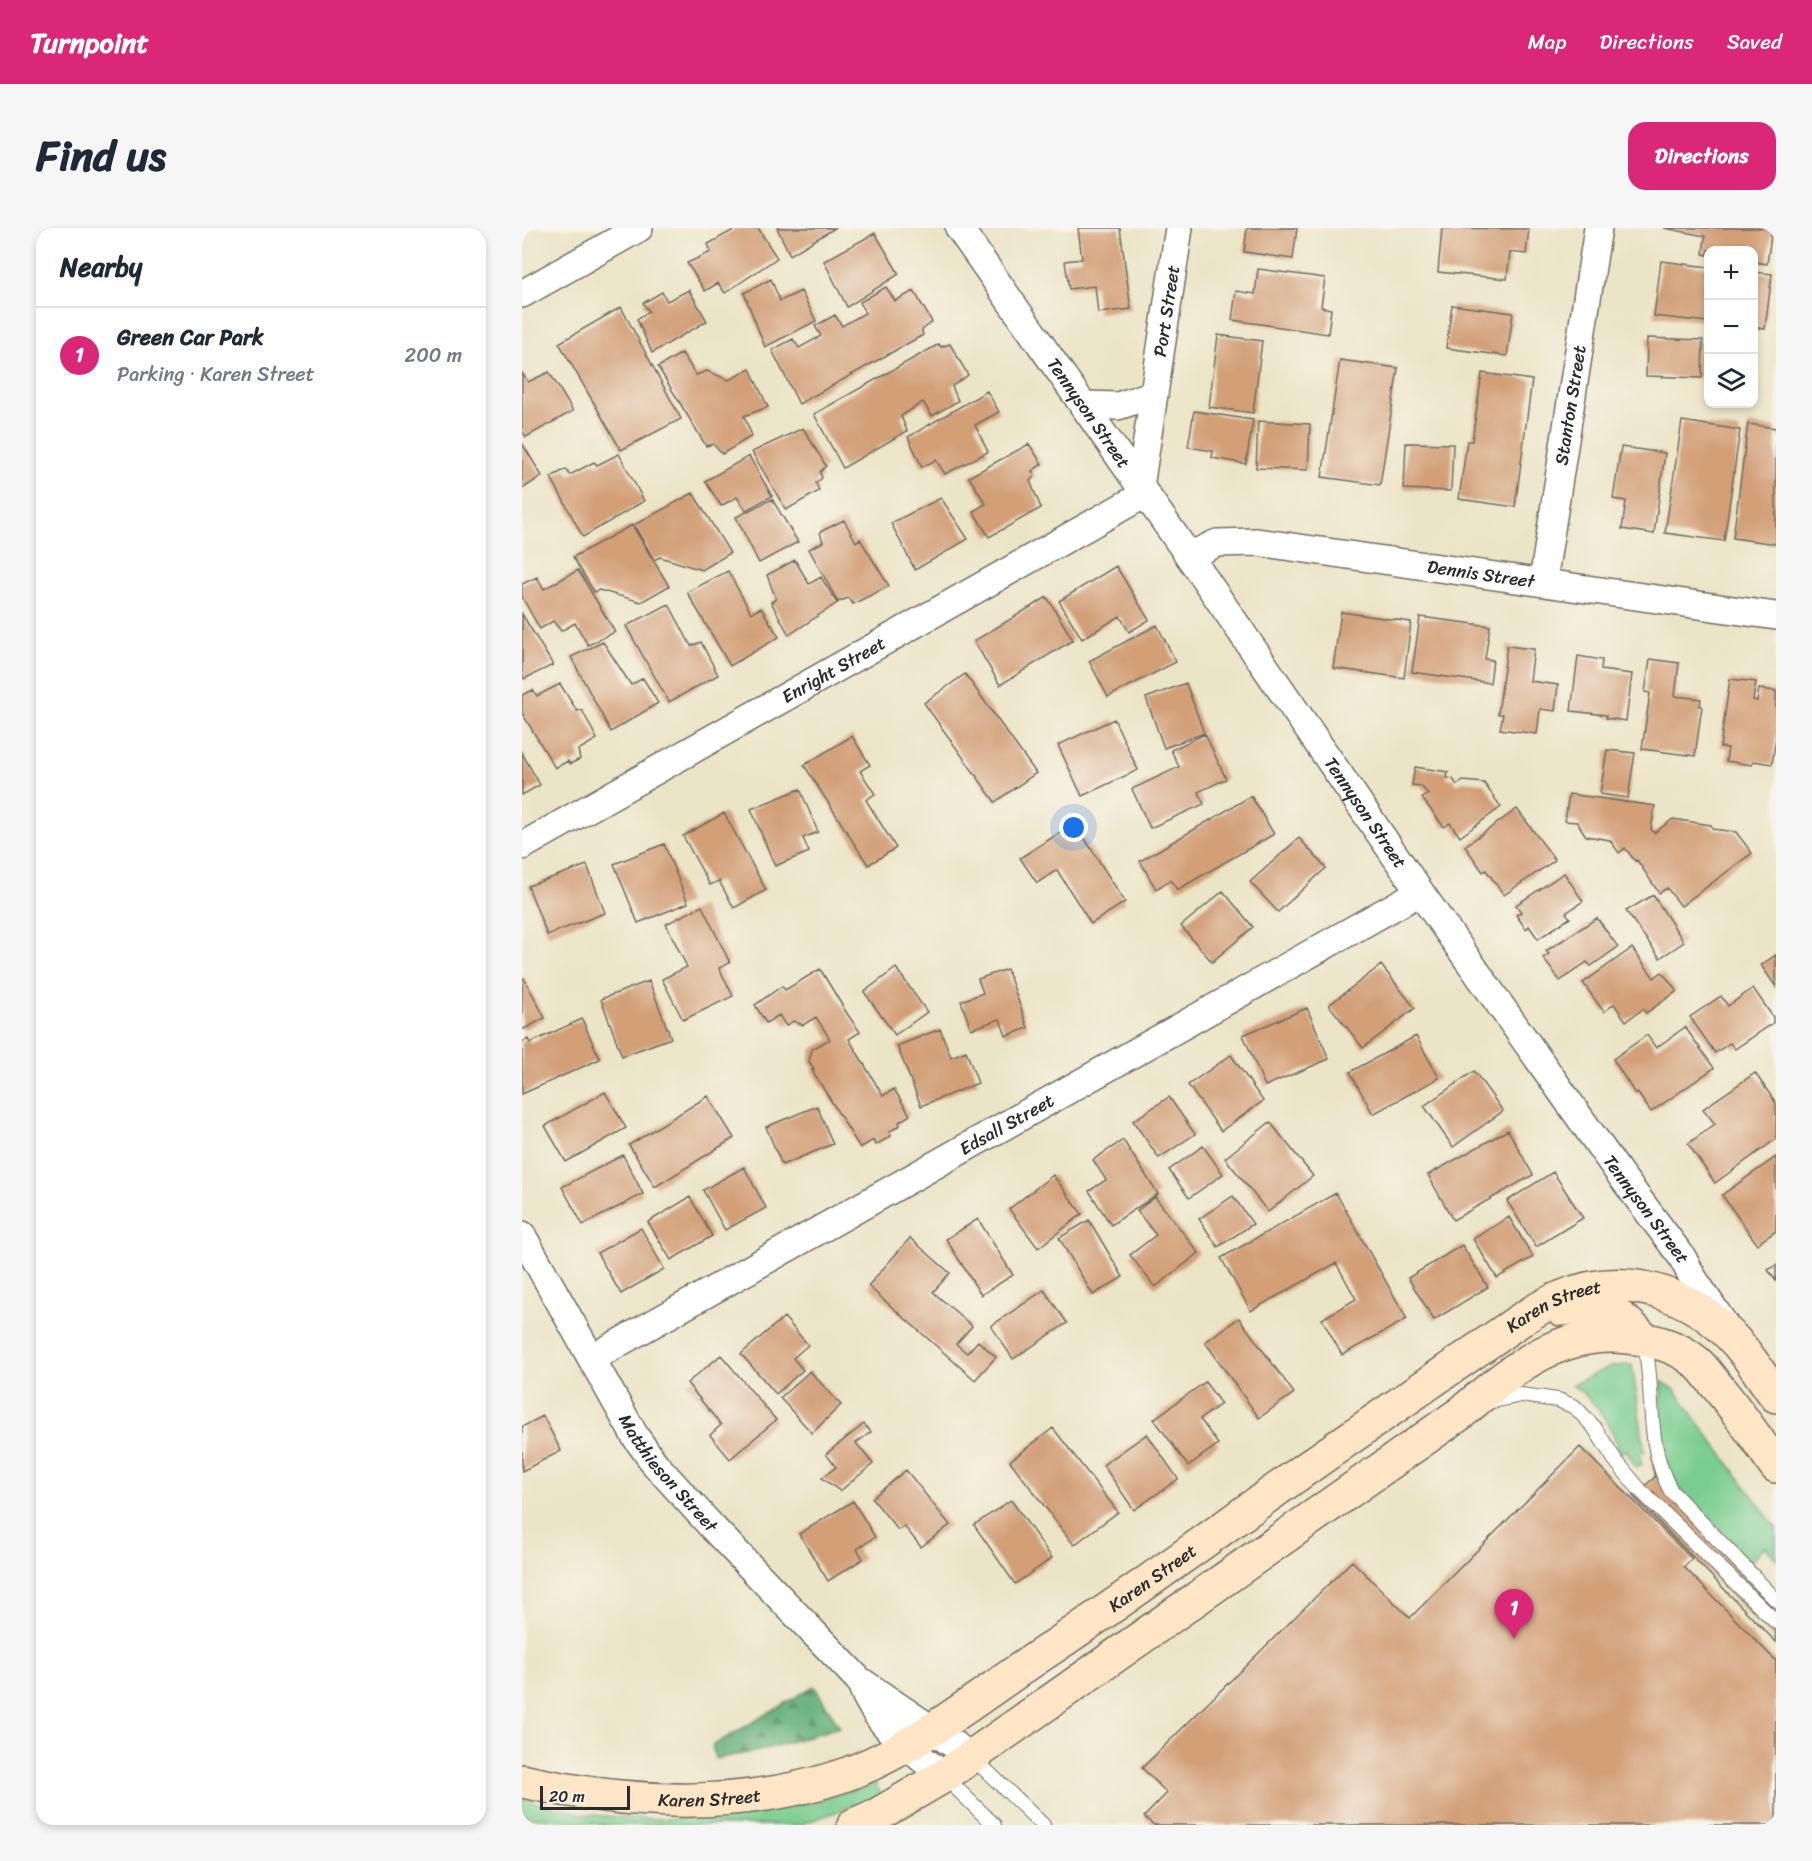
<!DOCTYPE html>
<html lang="en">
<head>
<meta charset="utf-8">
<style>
	body { margin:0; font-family:Sriracha,sans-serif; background:#f6f6f7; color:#1f2937 }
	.controls { position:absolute; right:18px; top:18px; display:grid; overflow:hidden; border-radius:12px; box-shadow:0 3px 9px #0003 }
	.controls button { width:54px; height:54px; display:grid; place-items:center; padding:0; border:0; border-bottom:2px solid #e0e1e3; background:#fff; color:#1f2937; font:30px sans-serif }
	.scale { position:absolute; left:18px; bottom:15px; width:90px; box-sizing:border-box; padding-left:6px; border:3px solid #2b2b2b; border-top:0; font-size:16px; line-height:21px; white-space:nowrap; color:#2b2b2b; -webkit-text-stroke:4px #f7f3e8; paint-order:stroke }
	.you { position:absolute; left:552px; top:600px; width:21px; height:21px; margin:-15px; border:4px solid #fff; border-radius:50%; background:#1a73e8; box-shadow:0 0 0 9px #1a73e833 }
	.badge { display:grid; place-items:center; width:39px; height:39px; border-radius:50%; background:#db2777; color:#fff; font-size:20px; font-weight:700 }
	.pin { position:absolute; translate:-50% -50px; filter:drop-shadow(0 2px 3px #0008) }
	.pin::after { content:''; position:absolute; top:32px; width:21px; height:18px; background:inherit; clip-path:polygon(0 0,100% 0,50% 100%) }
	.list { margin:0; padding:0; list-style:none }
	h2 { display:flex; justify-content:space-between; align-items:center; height:78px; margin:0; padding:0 24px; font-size:26px }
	h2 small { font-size:20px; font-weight:400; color:#747a83 }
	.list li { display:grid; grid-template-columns:39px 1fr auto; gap:18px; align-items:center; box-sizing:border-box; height:96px; padding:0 24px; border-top:2px solid #e0e1e3 }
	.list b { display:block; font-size:22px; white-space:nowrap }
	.list p { margin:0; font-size:20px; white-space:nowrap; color:#747a83 }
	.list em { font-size:20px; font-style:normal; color:#747a83 }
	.icon { flex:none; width:33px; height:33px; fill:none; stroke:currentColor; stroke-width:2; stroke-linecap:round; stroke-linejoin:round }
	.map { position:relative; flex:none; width:1254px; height:1597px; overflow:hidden; border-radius:18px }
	header { display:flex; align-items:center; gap:36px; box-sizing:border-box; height:84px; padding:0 30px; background:#db2777; color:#fff }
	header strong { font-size:28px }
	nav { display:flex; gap:33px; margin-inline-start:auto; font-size:21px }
	.intro { display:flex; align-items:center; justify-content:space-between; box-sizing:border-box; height:144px; padding:0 36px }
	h1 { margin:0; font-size:42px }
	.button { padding:15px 27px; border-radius:18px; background:#db2777; color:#fff; font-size:21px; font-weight:700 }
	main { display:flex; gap:36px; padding:0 36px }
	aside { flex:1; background:#fff; border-radius:18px; box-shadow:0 3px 9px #0003 }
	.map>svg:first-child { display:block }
	.green { fill:#7acd90; stroke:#527c5e; stroke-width:1.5 }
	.forest { fill:url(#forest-firs); stroke:#476e52; stroke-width:1.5 }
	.building { fill:#d29f77 }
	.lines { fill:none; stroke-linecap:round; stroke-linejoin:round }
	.lane-casing { stroke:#6f6c61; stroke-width:16 }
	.street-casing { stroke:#6f6c61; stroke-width:30 }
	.secondary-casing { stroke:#6f6c61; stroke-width:36 }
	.lane { stroke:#fff; stroke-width:14 }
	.street { stroke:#fff; stroke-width:27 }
	.secondary { stroke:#fde5c5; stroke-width:33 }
	.labels { text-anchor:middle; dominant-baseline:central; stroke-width:5; stroke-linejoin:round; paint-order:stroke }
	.street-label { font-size:18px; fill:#2b2b2b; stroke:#f7f3e8 }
</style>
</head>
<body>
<header>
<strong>Turnpoint</strong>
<nav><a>Map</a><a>Directions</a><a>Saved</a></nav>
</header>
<div class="intro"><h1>Find us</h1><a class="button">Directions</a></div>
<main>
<aside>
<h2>Nearby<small></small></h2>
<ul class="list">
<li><span class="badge">1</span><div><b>Green Car Park</b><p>Parking · Karen Street</p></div><em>200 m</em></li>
</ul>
</aside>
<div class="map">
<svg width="1254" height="1597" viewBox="0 0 1254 1597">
	<defs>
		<pattern id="forest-firs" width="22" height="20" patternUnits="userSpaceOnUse" patternTransform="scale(1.5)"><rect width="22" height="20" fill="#63b07a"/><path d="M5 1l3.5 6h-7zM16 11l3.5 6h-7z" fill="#528f64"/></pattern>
	</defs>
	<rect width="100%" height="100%" fill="#f7f3e8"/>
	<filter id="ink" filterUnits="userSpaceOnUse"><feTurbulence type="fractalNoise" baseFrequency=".0167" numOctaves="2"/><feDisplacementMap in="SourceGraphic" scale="12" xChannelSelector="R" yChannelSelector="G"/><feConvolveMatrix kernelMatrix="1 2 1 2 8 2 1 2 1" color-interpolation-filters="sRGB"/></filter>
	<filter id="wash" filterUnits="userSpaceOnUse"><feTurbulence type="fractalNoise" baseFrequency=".008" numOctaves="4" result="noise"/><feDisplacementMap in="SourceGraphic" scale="24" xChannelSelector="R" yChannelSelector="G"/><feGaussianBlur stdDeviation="1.35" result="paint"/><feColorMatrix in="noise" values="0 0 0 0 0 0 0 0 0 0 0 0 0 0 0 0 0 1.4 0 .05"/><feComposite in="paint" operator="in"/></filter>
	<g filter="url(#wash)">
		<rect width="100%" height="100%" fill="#ece4c6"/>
		<path class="green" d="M1110,1137l13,88h-6l3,12 -6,3 -10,-18 -5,2c-15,-31 -20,-47 -49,-67l39,-19z
			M1140,1153l13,9 101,138v31l-11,-13 -15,17c-28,-29 -81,-72 -87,-112 -4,-21 -1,-48 -1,-70z
			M353,1554l6,14 -82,29h-188l-89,-9v-17c21,5 41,10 62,15 98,11 199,3 291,-32z"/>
		<path class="forest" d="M292,1458l26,41 -81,24 -44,8 -3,-13z"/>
		<g id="blocks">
			<path class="building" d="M215,0h21l19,30 -52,35 -7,-10 -13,8 -18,-28 24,-11 -3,-8z
				M255,0h58l-45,27z
				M556,0h42l11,81 -33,4 -3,-27 -26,3 -4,-28 17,-2z
				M725,0h50l-4,31 -49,-7z
				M920,0l87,1 -3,25 -16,-2 -3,27 -69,-7z
				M1142,0h108l-5,36 -13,-2v-12h-46v5l-5,-1 2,-18z
				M353,5l24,41 -52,33 -23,-46z
				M1139,33l47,6v55l-54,-6z
				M736,41l67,9 -4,29 10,2 -3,25 -96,-14 4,-29 19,3z
				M1232,44l18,2 -7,55 -11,-2z
				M249,51l9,22 21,-10 15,30 -51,26 -21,-54z
				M364,59l9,14 19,-10 18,31 -10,8 1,5 -124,69 -27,-54 21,-11 6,9 22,-12 -6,-10 20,-11 7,11 23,-13 -5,-11z
				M167,62l18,31 -55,32 -15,-34 12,-8 -6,-8 19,-11 5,9z
				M930,77l61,8 -6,43 -61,-8z
				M99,79l60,112 -60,31 -62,-107z
				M696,107l44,6 -9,72 -44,-6z
				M1125,110l56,2 -1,38 -56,-2z
				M417,116l2,3 9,-3 18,31 -16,11 6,15 -26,15 -9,-14 -22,14 6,15 -64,37 -29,-54z
				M160,125l14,22 11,-4 22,9 21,-11 18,38 -24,9 8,20 -30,18 -9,-10 -7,2 -48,-79z
				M818,132l58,8 -18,117 -58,-8z
				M27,144l24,39 -47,26 -4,-6v-58l6,9z
				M960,145l50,7 -17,127 -56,-8 8,-58h5z
				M465,163l12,21 -24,13 13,27 -43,22 -9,-14 -14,7 -14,-30z
				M672,183l59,9 -7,44 -34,-6 1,-7 -25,-4z
				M736,193l52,3 -2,46 -52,-2z
				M1160,193l58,9 -16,111 -59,-8z
				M1226,196l28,4v116l-43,-6z
				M281,200l23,38 -6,6 2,6 -6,5 3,8 -33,19 -34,-58z
				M0,215l20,33 -20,13z
				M884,215l47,1 -2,47 -47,-2z
				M507,216l13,20 -10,7 3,5 -5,5 11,27 -52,29 -16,-26 13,-7 -17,-27z
				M1099,219l44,6 -11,81 -32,-5 4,-28 -13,-2z
				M97,226l25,47 -61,36 -32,-60 15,-8 4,6 24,-13 3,3z
				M227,228l23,40 -26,14 -9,-13 -16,9 -16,-25z
				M171,265l37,60 -28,17 -42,-13 -6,3 -20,-35z
				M419,270l27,41 -53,31 -24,-47z
				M250,271l26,43 -39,21 -23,-46z
				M322,292l12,22 4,-3 29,47 -36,18 -5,-6 -10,4 -29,-53 14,-7 -3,-10z
				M110,297l37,61 -28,16 -42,-12 -5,2 -21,-35z
				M273,332l14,24 12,-7 16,26 -48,32 -18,-33 5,-3 -9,-24z
				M594,338l33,54 -20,12 -9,-16 -38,23 -23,-38z
				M56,342l37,62 -27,13 -13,-22 -14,8 -8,-10 -13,8 -18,-32v-13l15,-7 7,12z
				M206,343l23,42 10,-5 18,29 -49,29 -43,-74z
				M525,369l26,43 -73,45 -26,-44z
				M147,376l22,42 10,-4 17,33 -49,27 -43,-76z
				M819,384l70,10 -7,56 -71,-10z
				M0,386l31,51 -29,14 -2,-5z
				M898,389l70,9 -5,33 8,1 -3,23 -78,-11z
				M635,397l19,37 -68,35 -19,-36z
				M81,414l28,43 12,-7 15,25 -47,29 -40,-75z
				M985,418l27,3 -4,32 28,4 -3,26 -15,-2 -3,25 -37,-5 3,-15h-5z
				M1056,428l24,4 -1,10 31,4 -6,47 -20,-3v-3l-35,-4z
				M1128,431l29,4 -4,33 26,3 -1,7h2l-7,50 -53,-7 8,-56 -5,-1z
				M443,446l71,99 -41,29 -71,-99z
				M1208,451l26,3 -3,18 4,1 2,-12 17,2v46l-4,27 -19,-3 -1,4 -26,-4 2,-13 -8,-1z
				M664,455l18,50 -40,15 -18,-50z
				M38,456l17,27 5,-1 15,29 -19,11 2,9 -10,5 -2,-3 -13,7 -33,-55v-18l11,-5 4,6z
				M592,491l24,51 -56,26 -24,-51z
				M683,506l21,45 -28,13 6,12 -54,24 -18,-39 47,-22 -8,-17z
				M330,508l18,29 -10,6 15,23 -9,6 30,48 -28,17 -64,-100z
				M1085,522l28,3 -7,45 -28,-4z
				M0,525l18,32 -18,10z
				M893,539l33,5 -1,6 6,1 4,6 6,-4 21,2 17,24 -41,30 -10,-14 -6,4 -22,-29 6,-4 -7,-8 -9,-1z
				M278,561l18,43 -15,6 6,14 -34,14 -24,-57z
				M1047,566l86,12 -4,23 3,4 19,-14 38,6 2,4 23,3 16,21 -71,53 -14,-18 -8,5 -22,-33 -2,1 -10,-13 -6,5 -9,-13 -24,-4 -9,-14 -12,-1z
				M729,568l23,38 -97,56 -6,-10 -15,9 -16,-28z
				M995,581l38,51 -51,35 -18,-25 -3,2 -18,-26z
				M202,585l42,77 -32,18 -15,-27 -9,4 -27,-49z
				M553,595l50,79 -34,22 -34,-54 -20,13 -17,-25z
				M777,610l27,30 -48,44 -28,-30z
				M142,616l24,59 -50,20 -24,-59z
				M65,637l18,48 -58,22 -19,-49z
				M1042,645l19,28 -17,12 4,5 -32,21 -9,-13 -3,3 -10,-14 5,-3 -5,-7z
				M701,663l30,36 -41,35 -31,-36z
				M1131,667l31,47 -24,16 -34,-47z
				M180,678l28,57 -11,5 14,28 -50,24 -21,-41 25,-12 -21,-43z
				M1075,690l21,29 -27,19 -4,-4 -27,19 -17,-23 6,-4 -3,-3z
				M1110,720l22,30 8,-6 15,19 -31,22 -3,-4 -17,12 -12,-17 -10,8 -21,-29z
				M1254,727v32l-15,-22z
				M859,737l34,43 -52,40 -34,-43z
				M374,740l31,44 -32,23 -31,-43z
				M298,741l28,46 12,17 -11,7 34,57 11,-7 16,26 -11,7 1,3 -11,7 2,4 -15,9 -3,-5 -13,8 -48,-78 2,-1 -5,-8 3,-12 18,-10 -14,-22 -13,8 -10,-4 -7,5 -7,-11 -13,8 -11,-18 27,-19 3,4z
				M485,741l21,59 -22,8 -6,-17 -29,10 -10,-28 22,-8 -5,-14z
				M2,750l21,40 -23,12v-51z
				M127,753l22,57 -49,18 -21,-57z
				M1231,760l20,29v6l-38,26 -5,-6 -15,10 -25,-36 31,-21 7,10z
				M785,780l22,51 -64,27 -22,-51z
				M60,791l18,40 -78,35v-52l6,-3 2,4z
				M1163,799l29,41 -63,44 -14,-20 -2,2 -22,-35 34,-24 9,13z
				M418,801l11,28 15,-6 12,32 -57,23 -24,-60z
				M894,808l23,42 -66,36 -23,-42z
				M709,827l32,46 -42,30 -33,-46z
				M952,843l29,40 -50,36 -29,-41z
				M1233,845l21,30v36l-61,44 -27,-39 27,-20 -12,-15z
				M83,864l21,36 -60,34 -21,-36z
				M186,868l26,42 -79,49 -26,-42z
				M647,869l26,37 -36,24 -26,-37z
				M295,878l16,38 -51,21 -16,-38z
				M748,894l43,54 -45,36 -43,-54z
				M986,902l25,45 -80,45 -25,-45z
				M601,912l35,54 -47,31 -22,-34 17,-11 -13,-20z
				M681,918l20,28 -34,24 -20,-28z
				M101,927l20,39 -60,31 -21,-38z
				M1254,929v74l-19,13 -35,-49z
				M222,939l22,41 -41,22 -22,-40z
				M1031,944l30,46 -47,29 -29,-46z
				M531,947l29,39 -44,34 -29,-39z
				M814,965l71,126 -65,36 -20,-36 34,-20 -20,-36 -85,48 -30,-53z
				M711,968l20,28 -35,23 -19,-28z
				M168,969l22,39 -41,24 -23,-38z
				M633,969l44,56 -44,34 -25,-32 26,-20 -19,-24z
				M987,989l24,40 -36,21 -24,-39z
				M456,991l35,56 -32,20 -35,-56z
				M567,992l34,57 -30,18 -34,-57z
				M119,1000l23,41 -43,25 -24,-41z
				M388,1010l40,35 -17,19 39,34 -16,18 11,9 11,-12 18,16 -21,23 -107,-94z
				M940,1017l26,42 -54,33 -26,-42z
				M1254,1037v16l-8,-11z
				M522,1062l23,33 -54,36 -22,-33z
				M262,1089l24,28 -15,13 10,12 -27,24 -35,-40z
				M717,1090l55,75 -35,25 -54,-76z
				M199,1127l55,65 -46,39 -20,-24 11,-10 -34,-42z
				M288,1143l31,34 -29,28 -32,-35z
				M683,1154l16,22 -21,15 18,25 -30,22 -34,-47z
				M21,1188l18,35 -39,20v-44z
				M342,1196l7,8 -15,11 17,21 -33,27 -18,-13 14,-11 -10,-13z
				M531,1200l65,84 -44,33 -64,-84z
				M625,1206l31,45 -44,31 -31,-45z
				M1058,1219l112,112 -8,8 92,94v164h-622l-10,-8 23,-24 -25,-25 210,-207 58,57z
				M1128,1227l19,17 8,16 99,102v52l-143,-146 22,-19z
				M384,1242l44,55 -29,22 -17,-21 -6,4 -26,-32z
				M489,1272l41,58 -37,26 -41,-59z
				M331,1273l22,36 -18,12 6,10 -35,22 -29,-47z"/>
		</g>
	</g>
	<g filter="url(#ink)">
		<use href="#blocks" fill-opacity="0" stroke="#6f6c61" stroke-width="1.5"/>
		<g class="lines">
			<defs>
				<path id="lane" d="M1122,1113c12,51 0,102 27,150l105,109
					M966,1174l33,-7 37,5 17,7 19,20 21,33 25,30 136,132
					M450,1529l71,68
					M422,1548l50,49"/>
				<g id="street">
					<path id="s1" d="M437,0l230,328 231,336 199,281 63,84 11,21 31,46"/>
					<path d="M0,66l117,-66"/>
					<path d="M561,177l35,1 36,-12"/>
					<path id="s2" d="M618,259l39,-259"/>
					<path id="s3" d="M667,328l28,-13 40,-1 519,74"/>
					<path id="s4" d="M1021,353l55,-353"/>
					<path id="s5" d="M0,618l623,-352"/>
					<path id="s6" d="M0,1007l113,201 20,28 58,64 146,152 113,77"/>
					<path id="s7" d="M70,1130l828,-466"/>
					<path d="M339,1456c15,43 49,65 83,92"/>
				</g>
				<g id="secondary">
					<path d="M1039,1081c43,-4 53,-1 83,30"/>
					<path id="s8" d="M0,1553c104,23 213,30 316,-4 69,-22 140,-80 200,-120 94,-62 184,-129 276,-194 67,-47 134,-93 202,-140 14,-9 28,-19 44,-25 64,-28 133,-6 178,46 14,16 25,35 38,52"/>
					<path d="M332,1597l23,-10 67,-39 517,-363c52,-45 102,-87 175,-75 21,3 42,9 59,23 8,6 14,16 21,24 22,26 41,54 60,81"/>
				</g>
			</defs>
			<use href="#lane" class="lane-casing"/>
			<use href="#street" class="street-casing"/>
			<use href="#secondary" class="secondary-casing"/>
			<use href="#lane" class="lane"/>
			<use href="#street" class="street"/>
			<use href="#secondary" class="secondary"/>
		</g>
	</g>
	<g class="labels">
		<g class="street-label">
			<text stroke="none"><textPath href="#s2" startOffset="178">Port Street</textPath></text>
			<text stroke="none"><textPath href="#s4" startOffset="178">Stanton Street</textPath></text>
			<text stroke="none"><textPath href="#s1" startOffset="226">Tennyson Street</textPath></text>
			<text stroke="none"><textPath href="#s3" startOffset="297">Dennis Street</textPath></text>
			<text stroke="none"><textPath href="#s5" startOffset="358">Enright Street</textPath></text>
			<text stroke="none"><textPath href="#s1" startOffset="712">Tennyson Street</textPath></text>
			<text stroke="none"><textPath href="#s7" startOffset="476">Edsall Street</textPath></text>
			<text stroke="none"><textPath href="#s1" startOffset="1198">Tennyson Street</textPath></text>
			<text stroke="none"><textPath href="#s8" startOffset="1179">Karen Street</textPath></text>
			<text stroke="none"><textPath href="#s6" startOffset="280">Matthieson Street</textPath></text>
			<text stroke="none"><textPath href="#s8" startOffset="693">Karen Street</textPath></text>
			<text stroke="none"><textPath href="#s8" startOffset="189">Karen Street</textPath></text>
		</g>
	</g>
</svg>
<div class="controls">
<button>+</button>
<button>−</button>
<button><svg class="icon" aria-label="layers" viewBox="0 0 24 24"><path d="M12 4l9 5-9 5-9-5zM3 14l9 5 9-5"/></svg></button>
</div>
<div class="scale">20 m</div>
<div class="you"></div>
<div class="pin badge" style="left:992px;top:1411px">1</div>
</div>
</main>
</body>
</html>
